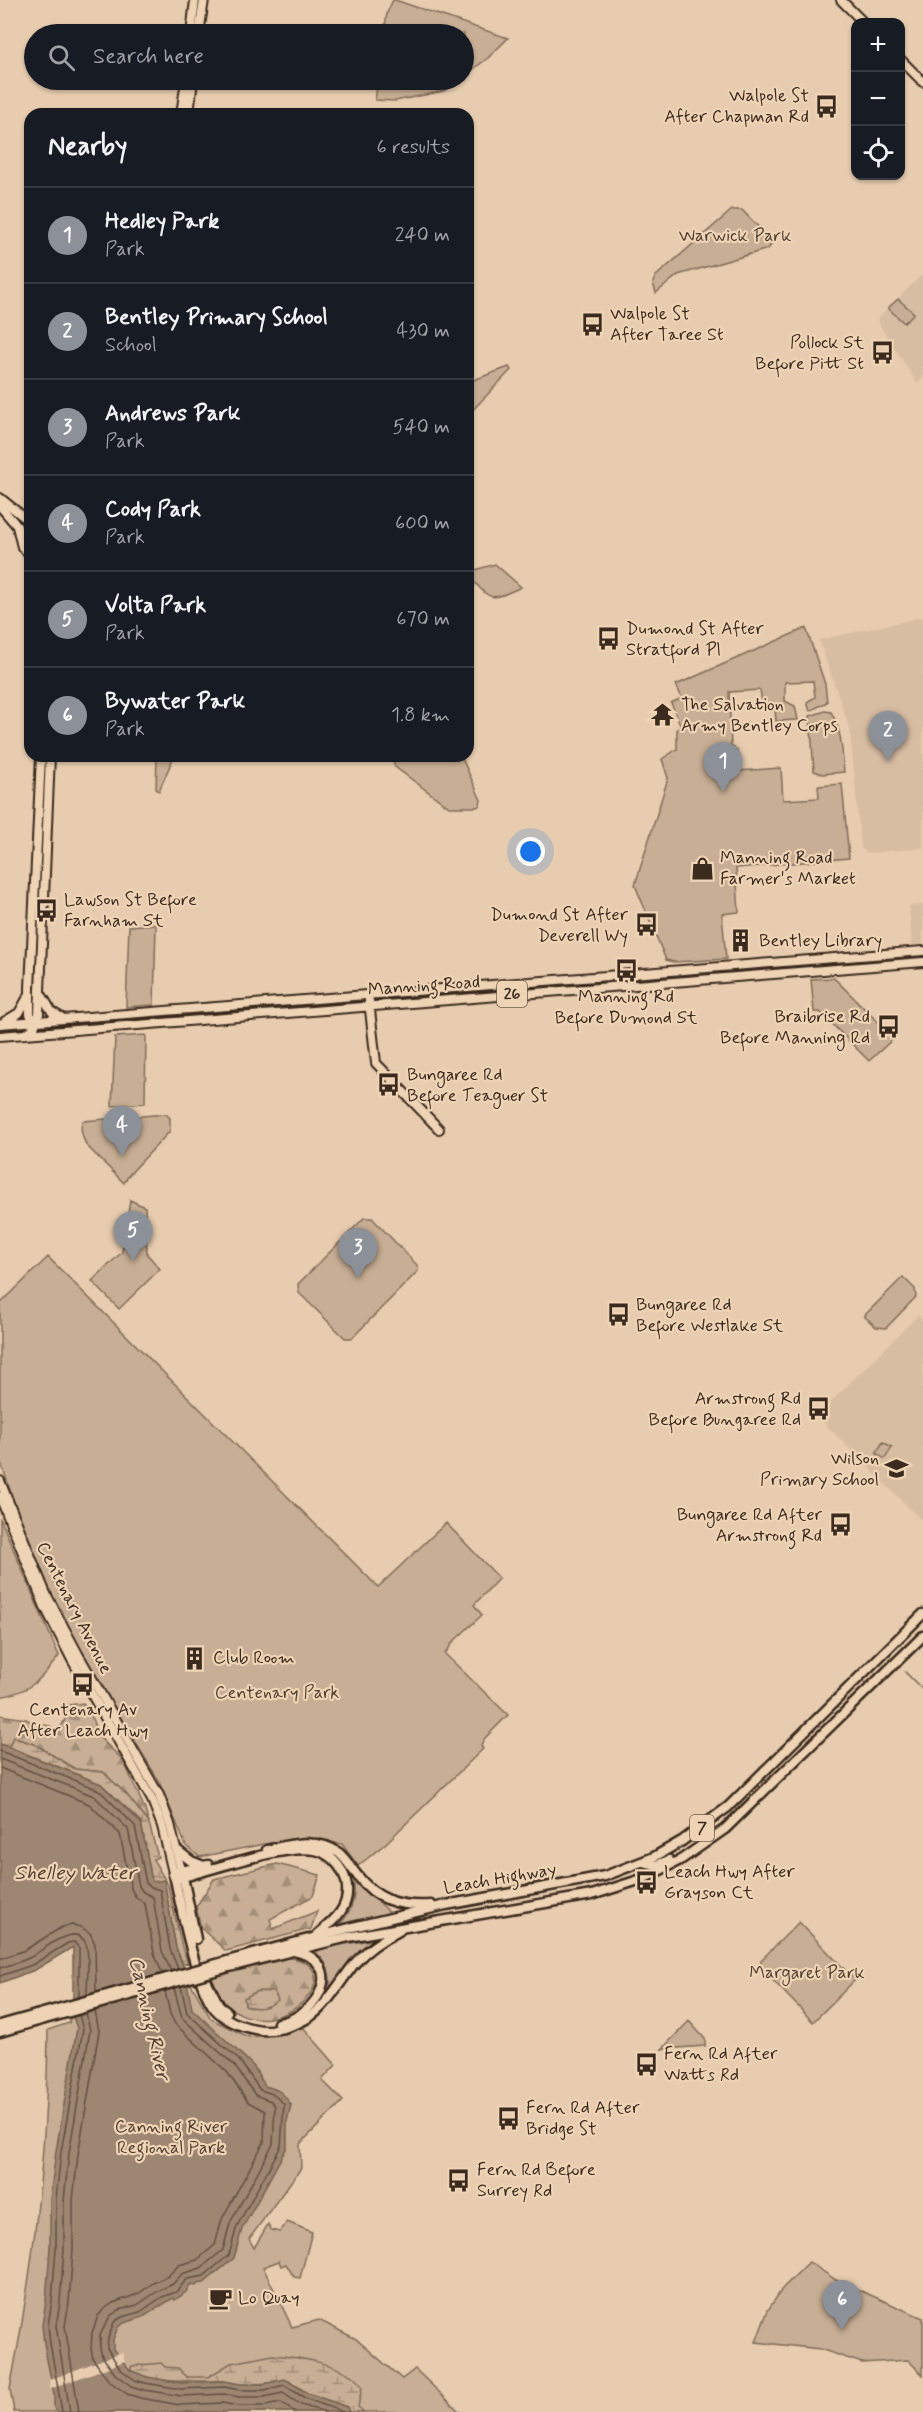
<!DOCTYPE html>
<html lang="en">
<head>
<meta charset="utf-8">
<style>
	body { margin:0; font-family:Mynerve,sans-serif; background:#242831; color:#f1f3f6 }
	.controls { position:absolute; right:18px; top:18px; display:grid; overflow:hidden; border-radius:12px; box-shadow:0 2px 4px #0004 }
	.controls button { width:54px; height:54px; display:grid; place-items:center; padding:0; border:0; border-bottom:2px solid #363941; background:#171b24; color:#f1f3f6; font:30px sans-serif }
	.you { position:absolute; left:531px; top:852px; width:21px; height:21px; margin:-15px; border:4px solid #fff; border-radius:50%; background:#1a73e8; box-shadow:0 0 0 9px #1a73e833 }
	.badge { display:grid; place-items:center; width:39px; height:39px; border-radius:50%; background:#8c9099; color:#fff; font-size:20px; font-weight:700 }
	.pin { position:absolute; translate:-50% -50px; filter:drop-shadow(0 2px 3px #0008) }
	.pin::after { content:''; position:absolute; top:32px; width:21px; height:18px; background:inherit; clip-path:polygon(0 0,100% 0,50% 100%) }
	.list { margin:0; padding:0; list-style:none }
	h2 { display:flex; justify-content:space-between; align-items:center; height:78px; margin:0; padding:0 24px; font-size:26px }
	h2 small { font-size:20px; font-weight:400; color:#9ea1a6 }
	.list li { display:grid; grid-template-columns:39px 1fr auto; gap:18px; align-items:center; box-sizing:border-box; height:96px; padding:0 24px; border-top:2px solid #363941 }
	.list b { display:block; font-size:22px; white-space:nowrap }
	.list p { margin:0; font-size:20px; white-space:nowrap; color:#9ea1a6 }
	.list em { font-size:20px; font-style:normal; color:#9ea1a6 }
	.icon { flex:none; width:33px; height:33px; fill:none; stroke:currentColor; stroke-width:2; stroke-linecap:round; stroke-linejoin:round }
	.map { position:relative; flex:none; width:923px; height:2412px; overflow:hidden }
	.search { position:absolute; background:#171b24; box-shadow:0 2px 4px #0004; left:24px; top:24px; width:450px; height:66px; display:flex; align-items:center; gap:15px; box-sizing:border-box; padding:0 21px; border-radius:33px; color:#9ea1a6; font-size:22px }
	.panel { position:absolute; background:#171b24; box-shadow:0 2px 4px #0004; left:24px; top:108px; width:450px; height:654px; border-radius:18px }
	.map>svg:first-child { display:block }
	.built { fill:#d7bda2 }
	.green { fill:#c7ae94; stroke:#816c59; stroke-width:1.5 }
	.forest { fill:url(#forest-firs); stroke:#816c59; stroke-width:1.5 }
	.wetland { fill:url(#wetland-marsh); stroke:#816c59; stroke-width:1.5 }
	.water { fill:#9d8772; stroke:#766250; stroke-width:1.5 }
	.pier { fill:#e7ccaf }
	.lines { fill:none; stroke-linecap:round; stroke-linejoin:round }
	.shore { stroke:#624f40; stroke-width:1.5 }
	.stream { stroke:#766250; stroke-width:1.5 }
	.major-casing { stroke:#3b2a1e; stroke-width:12 }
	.highway-casing { stroke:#3b2a1e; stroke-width:13 }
	.major { stroke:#eed3b5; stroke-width:8 }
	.highway { stroke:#eed3b5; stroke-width:8 }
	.highway-bridge-casing { stroke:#3b2a1e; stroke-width:13; stroke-linecap:butt }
	.highway-bridge { stroke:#eed3b5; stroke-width:8 }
	.labels { text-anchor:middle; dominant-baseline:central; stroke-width:4.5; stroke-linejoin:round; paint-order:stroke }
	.shield { fill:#eed3b5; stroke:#715d4b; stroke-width:1.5 }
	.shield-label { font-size:16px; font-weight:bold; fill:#3b2a1e }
	.poi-label { font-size:18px; fill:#3b2a1e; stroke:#eed3b5; text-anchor:start }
	.park-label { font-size:18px; fill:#503e30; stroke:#eed3b5 }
	.street-label { font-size:18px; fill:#3b2a1e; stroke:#eed3b5 }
	.water-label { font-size:20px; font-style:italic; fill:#544133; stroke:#eed3b5 }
</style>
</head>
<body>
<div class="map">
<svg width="923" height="2412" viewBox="0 0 923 2412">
	<defs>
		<pattern id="forest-firs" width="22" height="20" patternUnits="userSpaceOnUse" patternTransform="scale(1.5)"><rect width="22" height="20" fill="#c7ae94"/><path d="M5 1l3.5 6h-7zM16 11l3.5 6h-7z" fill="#a38e78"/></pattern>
		<pattern id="wetland-marsh" width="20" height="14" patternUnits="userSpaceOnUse" patternTransform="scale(1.5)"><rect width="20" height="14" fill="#c7ae94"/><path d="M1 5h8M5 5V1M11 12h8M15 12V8" fill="none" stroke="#a38e78"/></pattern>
	</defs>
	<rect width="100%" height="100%" fill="#e7ccaf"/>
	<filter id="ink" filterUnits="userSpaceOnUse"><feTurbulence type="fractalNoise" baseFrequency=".0167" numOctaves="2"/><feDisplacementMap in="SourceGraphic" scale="12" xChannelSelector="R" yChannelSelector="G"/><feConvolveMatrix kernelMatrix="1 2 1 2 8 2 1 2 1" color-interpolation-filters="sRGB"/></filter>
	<g filter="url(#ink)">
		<path class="built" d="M923,274v104l-6,5 -38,-59v-7z
			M923,617v231l-56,5 -6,-5 -11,-119 -31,-89z
			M923,905v39l-11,1 -3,-39z
			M918,1315l5,6v201l-106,-106z"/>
		<path class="green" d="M393,0h2l113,38 -20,20 -24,18v-42h-80l3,-21z
			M378,80h81l-15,11 -49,10 -20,-1z
			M732,210h10l27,28 2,7 -3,4 -90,26 -22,18 -3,-10 2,-6z
			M898,299l16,14 -10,10 -16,-15z
			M509,367l2,3 -43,45v-33z
			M495,564l26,23c-33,15 -29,14 -53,-12v-3z
			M806,628l19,56 2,18 -17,9 -3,-9 8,-5 -2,-16 -28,1v19l10,5 3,14 -22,1 -1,-13h-12l-3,-18 -31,2 2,54 6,4 1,21 43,-3 2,32 36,-2 -1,-12 24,-2 7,74 -113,10 3,44 -17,2 4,45 -52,3 -8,-2 -31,-75 33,-107 -6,-19 15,-10v-20l4,-2 -10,-24 11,-5 -6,-13z
			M825,711l6,1c11,19 11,39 13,60l-22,2 -8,-3 -4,-55z
			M157,756h17l-15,35 -3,-2z
			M396,756h65l20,44 -1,5 -3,2h-28l-54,-40 -2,-6z
			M156,924l-2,81 -28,2 3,-81z
			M834,978l60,60 -25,23 -49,-49h-6l-3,-33z
			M146,1035l-1,68 -33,3 3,-69z
			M166,1114l4,4v13l-42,45 -4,7 -38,-38c-3,-7 -7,-19 -3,-24z
			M130,1200l15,7 2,47 13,15 -41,40 -27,-28 30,-29z
			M364,1218h8l45,47 1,6 -66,67h-7l-46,-45 -1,-9z
			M48,1257l330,330 68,-64 53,55 -25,27 8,10 -29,27 -8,12 63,61 -23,23 -4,8 2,3 -98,95 -27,22 -16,-22 -37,-6 -41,6 -64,13 -14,-11 -28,-67 -78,-127 -49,-100 -31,-92v-156z
			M903,1277l12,12 1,8 -30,31 -10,-1 -12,-11z
			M883,1442l9,5 -7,12 -9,-6z
			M0,1518l59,138c-19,24 -27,35 -59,41z
			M356,1879l34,34 -50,11c13,-14 15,-26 14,-44z
			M799,1922l56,58 -42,42 -53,-55 1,-7z
			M375,1939l1,2 -23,17 -26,37c7,-17 1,-28 -10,-42v-4z
			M191,1984l20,35 37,18 38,-3 16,-8 34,39 -14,15 21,21 -43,43 1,24 -52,71 5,9 14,-24 3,6 9,2 7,-10 25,10 -12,46 -6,-1 -8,-13 -5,2 -2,-5 -16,6 29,60 27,-7 37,19 46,40 13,-10 45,43h-446l-4,-23c23,-117 37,-239 38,-359l21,-7 1,-5z
			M689,2021l16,18v7l-43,3z
			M809,2262l27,18 87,38v57l-15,-15 -46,3 -42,-14 -64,-7 12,-32 14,-21z"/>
		<path class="forest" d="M83,1703l8,12 7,21 25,24 21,47 5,16 -22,-28 -24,-23 -28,-3 -39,-24 -23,-8 -4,10 -9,-3v-29l26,4 9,5 15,2 4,4 6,-1 8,-16 1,-8z
			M277,1864l43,11 -7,21 -43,23 3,10 44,-18 -6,18 -85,22 -25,-23 -5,-21 18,-28z
			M286,1957c73,9 -7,94 -59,48 -8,-7 -11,-19 -15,-28z"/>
		<path class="wetland" d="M13,1737l23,8 39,24 28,3 24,23 22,28 9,34 -5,2 15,26 14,62 6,16 -5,1 -7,-16 -12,-68 -12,2 -11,-60 -40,-38 -92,-37z
			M257,1991h17l4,9c-10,8 -22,10 -33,5l-1,-7z
			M273,2355c24,2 77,9 89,32l-4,20 6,5h-15l-2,-5 -40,-14 -17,-12c-17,1 -34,4 -51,3 -6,-1 -12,-3 -18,-3 -31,-1 -63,5 -91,-11l2,-4 29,-3 4,4 13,1 9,9h21l23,-14z"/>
		<path class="water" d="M0,1744l101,40 40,39 11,59 12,-2 12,68 8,20 8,41 51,47 11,11 11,19c14,4 17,5 26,19l-4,16v26l-45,82 -8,29 -30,25 -7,1 -1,2 -6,-1 -4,7 -11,8 -2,-2 -30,19 -19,6 -6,4 -5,12v10l17,21 17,7 34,6 43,-2 16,3h24l21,-5 22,14 40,14 2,5h-291l-4,-4v-13l-10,-51 -2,-19 4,-24 4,-53v-49l6,-48 21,-123 -4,-11v-70l-38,23 -35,13z"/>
		<path class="pier" d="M122,2352l3,9 -75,28 -1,-9z"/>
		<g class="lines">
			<path class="shore" d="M0,1751l99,39 36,36 11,57 4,4 10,3 10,59 8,20
				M0,1759l94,37 34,33 11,57 4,6 10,5 9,54 9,20
				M0,1768l89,36 31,30 11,55 5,8 9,7 9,49 8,20
				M0,1959l25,-9 37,-23 10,-2 9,2 9,6 5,11 1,48
				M0,1968c10,-3 21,-6 31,-11 12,-7 45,-37 55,-13 4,11 1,38 1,51
				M0,1976l32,-11 36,-22 6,-1 5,6v49
				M181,1986l6,27 52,47 21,30 13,4 11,10 -3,42 -44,80 -8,29 -25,21 -17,3 -11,13 -14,5 -22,15 -18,5 -8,5 -6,16 -1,10 13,21 15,11 10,3 36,6 43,-2 16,3h25l19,-5 21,13 38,14
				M174,1988l8,30 52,47 21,30 16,6 4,5 -2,38 -43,79 -7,27 -22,18 -19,6 -9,10 -15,7 -21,14 -18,5 -9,6 -10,19v13l2,8 13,18 16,12 13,4 38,6 41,-2 16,3h25l19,-4 18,12 24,7
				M165,1991l5,23 5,10 52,48 21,30 17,9 -1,31 -42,77 -7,26 -18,15 -18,5 -11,11 -15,7 -15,11 -25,9 -9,6 -6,7 -6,17 -1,16 2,10 16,22 18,13 13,4 40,7 42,-2 16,3h27l16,-3 14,9
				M62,2412l-12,-69 -2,-18 4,-24 4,-53v-49l5,-47 22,-123 -4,-14
				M70,2412l-14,-86 4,-24 4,-53v-49l5,-47 21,-123 -4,-17
				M79,2412l-14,-86 4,-24 4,-53v-49l5,-45 21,-124 -4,-20"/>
			<path class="stream" d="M905,1672l18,18"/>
			<defs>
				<path id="major" d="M841,0l22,22
					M191,34l4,-34
					M199,34l5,-34
					M900,59l23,23
					M181,114l5,-34
					M189,114l4,-34
					M0,498l30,24
					M0,506l17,20 5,21 8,7
					M41,994l11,18 10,6
					M369,1001l7,62 63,66
					M4,1022l15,-9 9,-16
					M34,1023l-4,-9v-26l11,-232
					M0,1024l923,-73
					M26,1034l8,-6 5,-14 11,-258
					M0,1036l923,-74
					M0,1481l46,113 32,60 81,141 11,29 12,51
					M0,1497l45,110 26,51 81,142 10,26 12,51"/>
				<path id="highway" d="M177,1850l14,11 10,4
					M267,1850c23,-6 51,-13 72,3 7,6 12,15 18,22 19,25 42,32 74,30
					M643,1862l14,3 12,-5
					M173,1873l35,-8
					M183,1877l13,62
					M318,1934c17,-14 34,-28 28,-53 -4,-15 -16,-28 -31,-31 -32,-6 -106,21 -140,29 6,29 22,110 40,130 11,12 24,17 40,20 18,4 41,-3 56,-13 18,-13 30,-36 44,-53 12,-14 28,-24 44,-32
					M227,1961l126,-34 93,-22 159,-29 49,-19 28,-16 46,-34 195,-193
					M229,1967l119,-30 244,-42 53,-17 37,-19 43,-30 198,-193
					M205,1978l15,29 7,5
					M278,2023c40,-6 70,-61 16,-72
					M0,2025l36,-10
					M0,2032l38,-11"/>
			</defs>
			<use href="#major" class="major-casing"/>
			<use href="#highway" class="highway-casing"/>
			<use href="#major" class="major"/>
			<use href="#highway" class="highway"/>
			<defs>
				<path id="highway-bridge" d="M36,2015l191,-54
					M38,2021l191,-54"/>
			</defs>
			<use href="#highway-bridge" class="highway-bridge-casing"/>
			<use href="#highway-bridge" class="highway-bridge"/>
		</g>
	</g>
	<defs>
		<symbol id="bus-bare" viewBox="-9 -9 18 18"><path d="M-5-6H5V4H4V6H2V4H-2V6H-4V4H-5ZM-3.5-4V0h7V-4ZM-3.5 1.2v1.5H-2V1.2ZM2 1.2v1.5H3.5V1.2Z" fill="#3b2a1e" stroke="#eed3b5" stroke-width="2.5" paint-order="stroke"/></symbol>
		<symbol id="temple-bare" viewBox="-9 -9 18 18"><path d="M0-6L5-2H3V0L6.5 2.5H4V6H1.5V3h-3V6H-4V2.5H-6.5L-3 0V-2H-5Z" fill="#3b2a1e" stroke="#eed3b5" stroke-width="2.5" paint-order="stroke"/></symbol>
		<symbol id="shop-bare" viewBox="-9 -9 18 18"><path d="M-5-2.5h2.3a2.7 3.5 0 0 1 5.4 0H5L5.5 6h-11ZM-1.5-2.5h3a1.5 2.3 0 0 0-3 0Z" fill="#3b2a1e" stroke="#eed3b5" stroke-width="2.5" paint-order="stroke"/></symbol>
		<symbol id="building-bare" viewBox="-9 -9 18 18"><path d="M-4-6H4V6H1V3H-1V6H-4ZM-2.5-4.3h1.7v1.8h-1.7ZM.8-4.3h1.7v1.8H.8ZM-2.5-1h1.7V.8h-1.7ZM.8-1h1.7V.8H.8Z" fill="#3b2a1e" stroke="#eed3b5" stroke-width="2.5" paint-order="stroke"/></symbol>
		<symbol id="school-bare" viewBox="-9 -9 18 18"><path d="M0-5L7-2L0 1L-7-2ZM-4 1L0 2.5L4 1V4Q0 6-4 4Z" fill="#3b2a1e" stroke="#eed3b5" stroke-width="2.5" paint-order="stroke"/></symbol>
		<symbol id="cafe-bare" viewBox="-9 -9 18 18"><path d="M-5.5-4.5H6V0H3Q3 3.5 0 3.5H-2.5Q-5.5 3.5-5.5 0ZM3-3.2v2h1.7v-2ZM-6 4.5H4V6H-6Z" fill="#3b2a1e" stroke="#eed3b5" stroke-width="2.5" paint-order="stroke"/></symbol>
	</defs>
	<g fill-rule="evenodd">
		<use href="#bus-bare" x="810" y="90" width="33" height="33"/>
		<use href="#bus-bare" x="576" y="308" width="33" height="33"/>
		<use href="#bus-bare" x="866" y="336" width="33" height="33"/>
		<use href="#bus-bare" x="592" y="622" width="33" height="33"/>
		<use href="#temple-bare" x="646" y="698" width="33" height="33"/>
		<use href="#shop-bare" x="686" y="852" width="33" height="33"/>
		<use href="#bus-bare" x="30" y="894" width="33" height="33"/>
		<use href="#bus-bare" x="630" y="908" width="33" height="33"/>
		<use href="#building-bare" x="724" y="924" width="33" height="33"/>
		<use href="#bus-bare" x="610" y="954" width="33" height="33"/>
		<use href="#bus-bare" x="872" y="1010" width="33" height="33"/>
		<use href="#bus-bare" x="372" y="1068" width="33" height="33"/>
		<use href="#bus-bare" x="602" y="1298" width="33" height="33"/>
		<use href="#bus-bare" x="802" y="1392" width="33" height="33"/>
		<use href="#school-bare" x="880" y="1452" width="33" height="33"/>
		<use href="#bus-bare" x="824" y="1508" width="33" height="33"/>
		<use href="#building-bare" x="178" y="1642" width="33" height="33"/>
		<use href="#bus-bare" x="66" y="1668" width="33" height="33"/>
		<use href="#bus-bare" x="630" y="1866" width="33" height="33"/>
		<use href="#bus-bare" x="630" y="2048" width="33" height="33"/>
		<use href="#bus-bare" x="492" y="2102" width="33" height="33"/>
		<use href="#bus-bare" x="442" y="2164" width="33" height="33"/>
		<use href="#cafe-bare" x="204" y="2282" width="33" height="33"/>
	</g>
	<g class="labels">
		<g class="shield">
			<rect x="497" y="981" width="30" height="26" rx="4.5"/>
			<rect x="690" y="1815" width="24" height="26" rx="4.5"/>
		</g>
		<g class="shield-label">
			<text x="512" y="994">26</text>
			<text x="702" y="1828">7</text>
		</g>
		<g class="poi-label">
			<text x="809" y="96" text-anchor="end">Walpole St<tspan x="809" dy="21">After Chapman Rd</tspan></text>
			<text x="610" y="314">Walpole St<tspan x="610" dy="21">After Taree St</tspan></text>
			<text x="864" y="343" text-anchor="end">Pollock St<tspan x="864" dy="21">Before Pitt St</tspan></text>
			<text x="626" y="629">Dumond St After<tspan x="626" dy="21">Stratford Pl</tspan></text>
			<text x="681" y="705">The Salvation<tspan x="681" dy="21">Army Bentley Corps</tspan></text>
			<text x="720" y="858">Manning Road<tspan x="720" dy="21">Farmer's Market</tspan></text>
			<text x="64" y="900">Lawson St Before<tspan x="64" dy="21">Farnham St</tspan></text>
			<text x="628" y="915" text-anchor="end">Dumond St After<tspan x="628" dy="21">Deverell Wy</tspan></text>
			<text x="759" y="941">Bentley Library</text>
			<text x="626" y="997" text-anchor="middle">Manning Rd<tspan x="626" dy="21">Before Dumond St</tspan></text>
			<text x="870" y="1017" text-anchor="end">Braibrise Rd<tspan x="870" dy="21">Before Manning Rd</tspan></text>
			<text x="407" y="1075">Bungaree Rd<tspan x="407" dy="21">Before Teaguer St</tspan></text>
			<text x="636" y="1305">Bungaree Rd<tspan x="636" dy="21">Before Westlake St</tspan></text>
			<text x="801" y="1399" text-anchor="end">Armstrong Rd<tspan x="801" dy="21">Before Bungaree Rd</tspan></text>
			<text x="879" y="1459" text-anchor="end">Wilson<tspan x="879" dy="21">Primary School</tspan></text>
			<text x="822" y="1515" text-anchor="end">Bungaree Rd After<tspan x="822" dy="21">Armstrong Rd</tspan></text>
			<text x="213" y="1658">Club Room</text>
			<text x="83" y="1710" text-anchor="middle">Centenary Av<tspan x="83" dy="21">After Leach Hwy</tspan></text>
			<text x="664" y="1872">Leach Hwy After<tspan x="664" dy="21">Grayson Ct</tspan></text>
			<text x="664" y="2054">Fern Rd After<tspan x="664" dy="21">Watts Rd</tspan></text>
			<text x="526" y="2108">Fern Rd After<tspan x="526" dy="21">Bridge St</tspan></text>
			<text x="477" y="2170">Fern Rd Before<tspan x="477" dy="21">Surrey Rd</tspan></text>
			<text x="238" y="2298">Lo Quay</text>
		</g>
		<g class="park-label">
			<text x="735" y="236">Warwick Park</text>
			<text x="277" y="1693">Centenary Park</text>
			<text x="807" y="1973">Margaret Park</text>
			<text x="171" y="2127">Canning River<tspan x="171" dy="21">Regional Park</tspan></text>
		</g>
		<g class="street-label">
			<text transform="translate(424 986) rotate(-4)">Manning Road</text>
			<text transform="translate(74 1608) rotate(63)">Centenary Avenue</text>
			<text transform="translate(500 1879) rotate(-10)">Leach Highway</text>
		</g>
		<g class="water-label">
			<text x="75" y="1873">Shelley Water</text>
			<text transform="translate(149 2018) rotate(77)">Canning River</text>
		</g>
	</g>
</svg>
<div class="controls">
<button>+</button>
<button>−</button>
<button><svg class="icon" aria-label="locate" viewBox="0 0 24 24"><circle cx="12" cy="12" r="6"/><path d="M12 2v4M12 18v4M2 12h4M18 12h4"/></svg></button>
</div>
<div class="you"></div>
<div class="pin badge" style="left:723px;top:792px">1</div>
<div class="pin badge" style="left:888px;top:761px">2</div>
<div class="pin badge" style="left:358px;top:1278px">3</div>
<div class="pin badge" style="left:122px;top:1156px">4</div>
<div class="pin badge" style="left:133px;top:1261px">5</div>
<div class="pin badge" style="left:842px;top:2330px">6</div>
<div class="search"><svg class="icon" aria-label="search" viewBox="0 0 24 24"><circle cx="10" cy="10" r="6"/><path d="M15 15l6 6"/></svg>Search here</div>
<section class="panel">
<h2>Nearby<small>6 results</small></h2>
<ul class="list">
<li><span class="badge">1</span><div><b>Hedley Park</b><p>Park</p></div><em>240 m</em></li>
<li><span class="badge">2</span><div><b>Bentley Primary School</b><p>School</p></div><em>430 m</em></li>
<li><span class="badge">3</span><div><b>Andrews Park</b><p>Park</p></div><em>540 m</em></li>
<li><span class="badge">4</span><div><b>Cody Park</b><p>Park</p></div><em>600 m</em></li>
<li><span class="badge">5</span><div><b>Volta Park</b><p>Park</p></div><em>670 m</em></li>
<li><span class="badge">6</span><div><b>Bywater Park</b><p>Park</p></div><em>1.8 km</em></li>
</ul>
</section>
</div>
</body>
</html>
